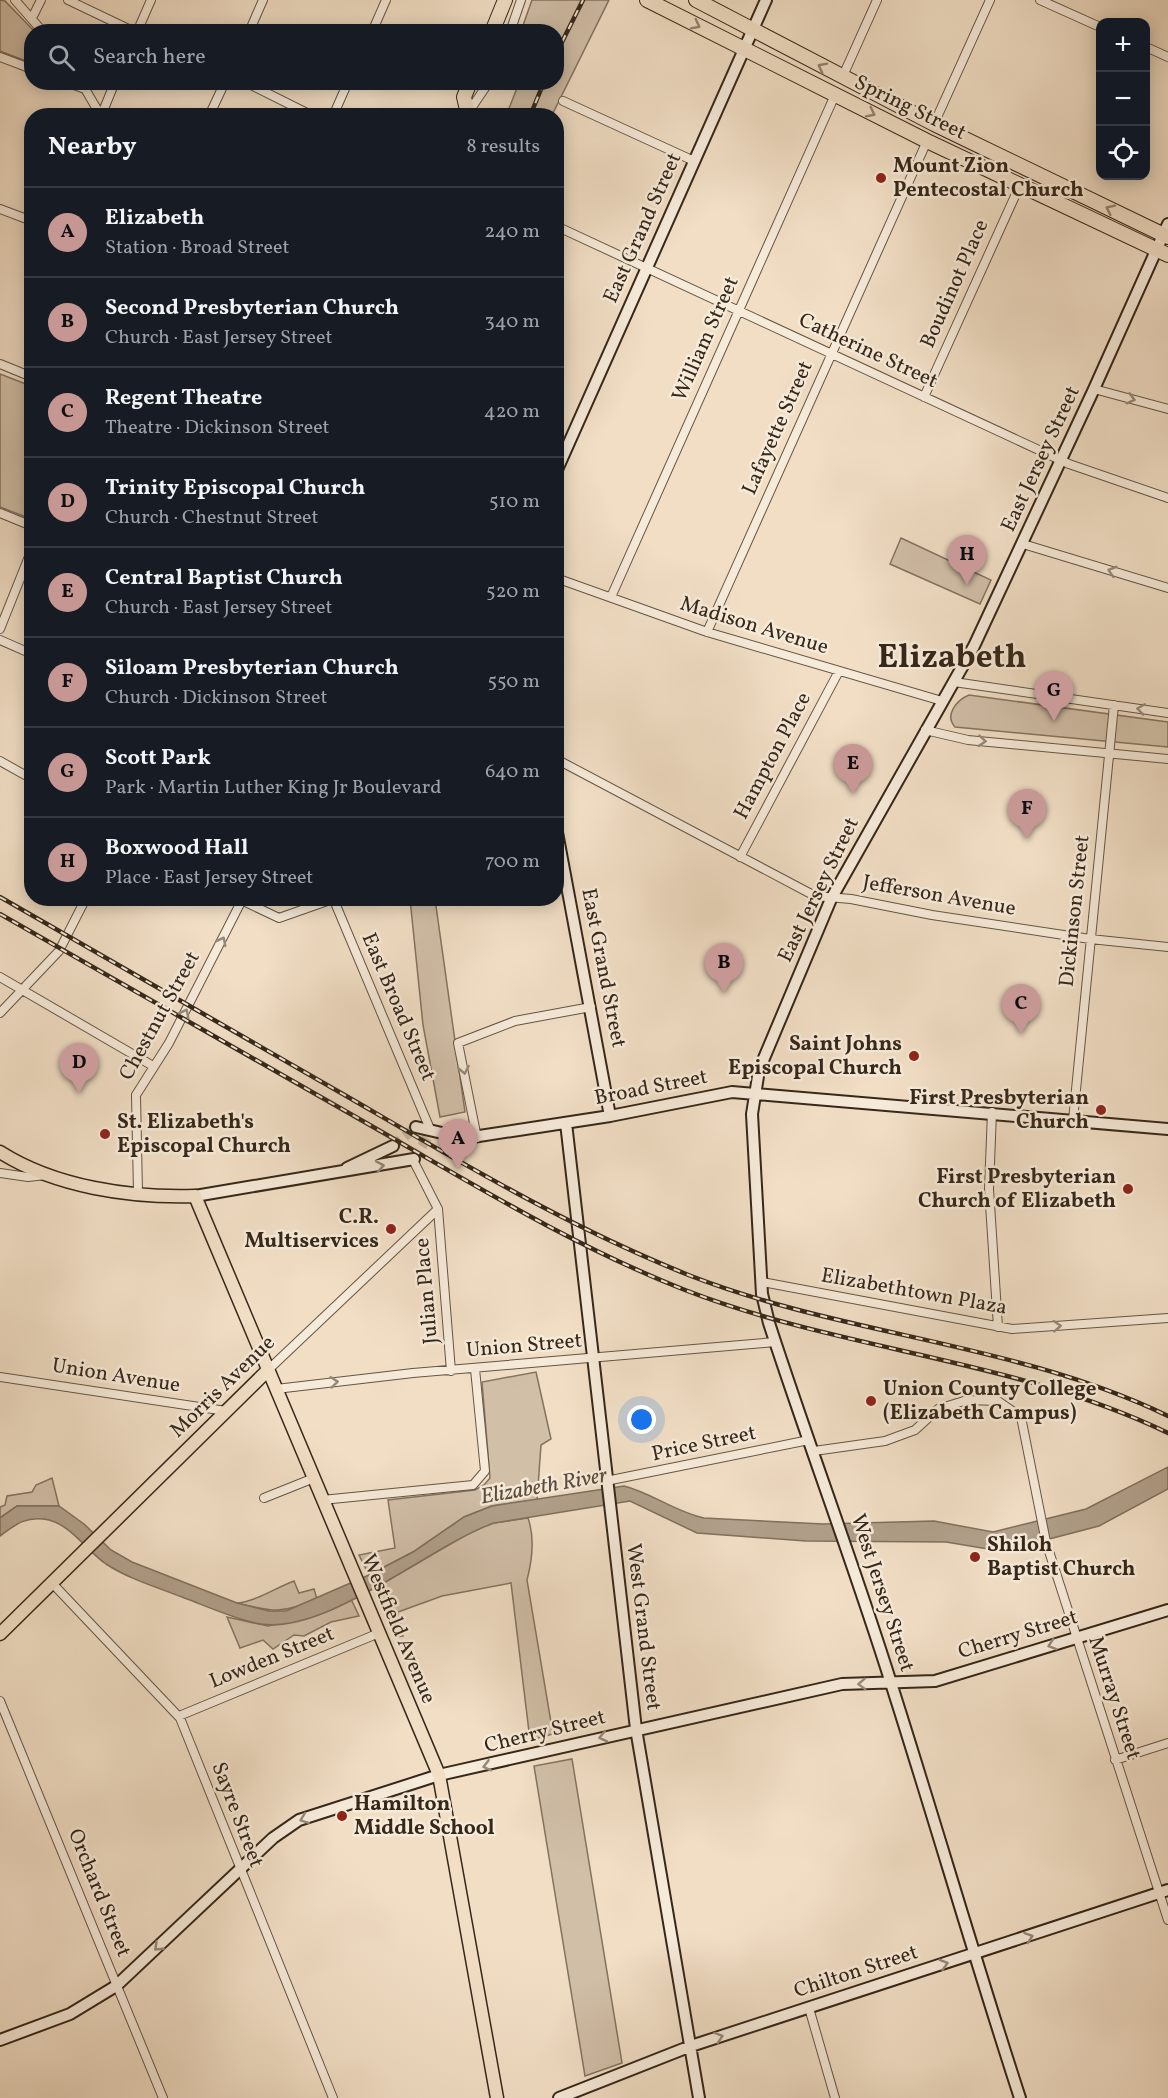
<!DOCTYPE html>
<html lang="en">
<head>
<meta charset="utf-8">
<style>
	body { margin:0; font-family:Vollkorn,serif; background:#20242c; color:#f1f3f6 }
	.controls { position:absolute; right:18px; top:18px; display:grid; overflow:hidden; border-radius:12px; box-shadow:0 3px 15px #0003 }
	.controls button { width:54px; height:54px; display:grid; place-items:center; padding:0; border:0; border-bottom:2px solid #363941; background:#171b24; color:#f1f3f6; font:30px sans-serif }
	.you { position:absolute; left:642px; top:1420px; width:21px; height:21px; margin:-15px; border:4px solid #fff; border-radius:50%; background:#1a73e8; box-shadow:0 0 0 9px #1a73e833 }
	.badge { display:grid; place-items:center; width:39px; height:39px; border-radius:50%; background:#c59692; color:#111; font-size:20px; font-weight:700 }
	.pin { position:absolute; translate:-50% -50px; filter:drop-shadow(0 2px 3px #0008) }
	.pin::after { content:''; position:absolute; top:32px; width:21px; height:18px; background:inherit; clip-path:polygon(0 0,100% 0,50% 100%) }
	.list { margin:0; padding:0; list-style:none }
	h2 { display:flex; justify-content:space-between; align-items:center; height:78px; margin:0; padding:0 24px; font-size:26px }
	h2 small { font-size:20px; font-weight:400; color:#9ea1a6 }
	.list li { display:grid; grid-template-columns:39px 1fr auto; gap:18px; align-items:center; box-sizing:border-box; height:90px; padding:0 24px; border-top:2px solid #363941 }
	.list b { display:block; font-size:22px; white-space:nowrap }
	.list p { margin:0; font-size:20px; white-space:nowrap; color:#9ea1a6 }
	.list em { font-size:20px; font-style:normal; color:#9ea1a6 }
	.icon { flex:none; width:33px; height:33px; fill:none; stroke:currentColor; stroke-width:2; stroke-linecap:round; stroke-linejoin:round }
	.map { position:relative; flex:none; width:1168px; height:2098px; overflow:hidden }
	.search { position:absolute; background:#171b24; box-shadow:0 3px 15px #0003; left:24px; top:24px; width:540px; height:66px; display:flex; align-items:center; gap:15px; box-sizing:border-box; padding:0 21px; border-radius:24px; color:#9ea1a6; font-size:22px }
	.panel { position:absolute; background:#171b24; box-shadow:0 3px 15px #0003; left:24px; top:108px; width:540px; height:798px; border-radius:24px }
	.map>svg:first-child { display:block }
	.green { fill:#d1bfa8; stroke:#837360; stroke-width:1.5 }
	.water { fill:#b1a08b; stroke:#7f705d; stroke-width:1.5 }
	.lines { fill:none; stroke-linecap:round; stroke-linejoin:round }
	.secondary-tunnel { stroke:#cbb9a3; stroke-width:10; stroke-dasharray:10 5; stroke-linecap:butt }
	.street-casing { stroke:#645544; stroke-width:10 }
	.secondary-casing { stroke:#352719; stroke-width:14 }
	.primary-casing { stroke:#352719; stroke-width:15 }
	.highway-casing { stroke:#352719; stroke-width:16 }
	.street { stroke:#f6ead9; stroke-width:8 }
	.secondary { stroke:#f6ead9; stroke-width:10 }
	.primary { stroke:#f1dec5; stroke-width:12 }
	.highway { stroke:#f1dec5; stroke-width:14 }
	.rail-casing { stroke:#352719; stroke-width:4.5 }
	.rail { stroke:#f6ead9; stroke-width:2; stroke-dasharray:7; stroke-linecap:butt }
	.oneway { stroke:#93826f }
	.oneway2 { stroke:#968879 }
	.poi-dot { fill:#8f2418; stroke:#f6ead9; stroke-width:2 }
	.labels { text-anchor:middle; dominant-baseline:central; stroke-width:5; stroke-linejoin:round; paint-order:stroke }
	.street-label { font-size:21px; fill:#352719; stroke:#f6ead9 }
	.poi-label { font-size:21px; font-weight:bold; fill:#352719; stroke:#f6ead9; text-anchor:start }
	.water-label { font-size:22px; font-style:italic; fill:#5a4b3b; stroke:#f6ead9 }
	.town-label { font-size:33px; font-weight:bold; fill:#352719; stroke:#f6ead9 }
</style>
</head>
<body>
<div class="map">
<svg width="1168" height="2098" viewBox="0 0 1168 2098">
	<rect width="100%" height="100%" fill="#f1dec5"/>
	<filter id="stains"><feTurbulence type="fractalNoise" baseFrequency=".00333" numOctaves="4"/><feColorMatrix values="0 0 0 0 .2 0 0 0 0 .09 0 0 0 0 .02 0 0 0 .5 -.17"/></filter>
	<radialGradient id="worn" r=".72"><stop offset=".6" stop-color="#630" stop-opacity="0"/><stop offset="1" stop-color="#630" stop-opacity=".3"/></radialGradient>
	<path class="green" d="M0,0l5,1 29,30 -2,1 -1,31 -31,-12z
		M532,0h77l-57,115 -46,1 13,-33 37,-1v-50l-35,-1z
		M0,374l31,12v133l-31,-12z
		M901,538l90,42 -11,24 -90,-40z
		M969,695l199,27v25l-213,-20c-11,-12 2,-27 14,-32z
		M410,899h25l30,213 -25,5 -17,-92z
		M536,1372l15,67 -10,6 -4,55 -45,6 -28,11 -51,35 -44,23 -10,-20 36,-7 -7,-48 87,-10 9,-5 6,-7 -8,-96z
		M52,1478l7,28h-42l-17,12v-11l5,-2 2,-9 25,-4 4,-7z
		M528,1518c7,20 4,43 -1,62l26,154 -23,6 -19,-157 -69,13 -44,16 5,24 -8,1 -20,-49 99,-58 20,-7z
		M294,1581l5,12 15,-4 3,10c-35,15 -44,13 -80,4 20,-2 38,-15 57,-22z
		M351,1599l8,17 -28,6 -27,14 -10,-1 -21,14 -10,-9 -23,8 -13,-31 41,9 41,-8z
		M572,1759l50,304 -37,13 -51,-310z"/>
	<path class="water" d="M1168,1467v22l-69,37 -65,17 -40,7 -48,-8 -140,-1 -109,-8 -67,-32 -136,22c-65,23 -171,116 -239,100 -25,-6 -49,-17 -73,-26 -26,-10 -53,-18 -76,-33 -19,-13 -34,-38 -57,-44 -22,-5 -33,4 -49,16v-18l17,-12h42l25,18 27,26 21,12 105,41 32,8h17l83,-36 44,-23 51,-35 28,-11 132,-20c28,7 51,26 80,32l119,6 111,-3 59,11 93,-23z"/>
	<g class="lines">
		<path class="secondary-tunnel" d="M442,1133l24,5
			M393,1146l23,-19
			M414,1159l15,-24"/>
		<defs>
			<path id="street" d="M15,0l28,32
				M68,0l67,32
				M1040,0l60,27
				M32,18l9,-18
				M137,32l14,-32
				M249,32l14,-32
				M372,32l14,-32
				M510,32l11,-32
				M1146,47l22,10
				M0,57l32,12
				M842,78l35,-78
				M66,82l19,7
				M81,82l20,34
				M245,82l68,34
				M563,101l131,60
				M468,113l21,-31
				M101,116l14,-34
				M209,116l16,-34
				M333,116l15,-34
				M934,124l56,-124
				M0,209l32,12
				M556,226l513,238 99,34
				M0,364l32,13
				M1094,389l74,20
				M924,397l96,-212
				M0,513l32,13
				M1023,544l145,44
				M556,578l151,54 235,69
				M611,597l224,-502
				M0,629l32,-80
				M707,632l220,-491
				M0,640l32,14
				M954,682l214,31
				M925,730l43,10 200,19
				M556,759l259,137 36,3 81,16 158,24 78,8
				M0,761l32,18
				M740,857l99,-186
				M237,898l42,20 54,-19
				M333,898l97,231
				M0,977l153,89
				M0,1013l59,-62 27,-53
				M992,1112l-3,77 9,138
				M1073,1120l41,-415
				M477,1138l-19,-95 57,-22 76,-14
				M0,1173l28,4 18,-2
				M138,1193l-2,-98 33,-52 74,-145
				M438,1209l13,162
				M762,1282l250,47 156,-11
				M268,1370l170,-161 -25,-49
				M0,1377l226,34
				M276,1389l137,-16 362,-31
				M814,1451l71,-10 30,-11 23,-21 29,-9 31,1 23,16 25,125 122,378
				M606,1481l203,-41
				M264,1498l50,-20
				M322,1500l151,-15 12,-14 -10,-102
				M52,1583l128,135 153,380
				M0,1701l163,397
				M179,1716l200,-83
				M1115,1760l53,-17
				M809,2008l26,90"/>
			<path id="secondary" d="M556,472l210,-472
				M556,827l54,289
				M566,1123l70,606 63,369
				M416,1127l26,6
				M466,1138l144,-22 122,-24 436,37
				M347,1168l46,-22
				M195,1196l219,-37
				M0,2040l70,-26 46,-28 157,-148 26,-18 140,-45 403,-91 93,-3 233,-71
				M559,2098l132,-52 477,-156
				M1020,2098c-45,-138 -85,-277 -129,-415 -38,-121 -83,-240 -122,-360l-7,-29 -10,-180 7,-44 72,-171 143,-253 120,-257 74,-165"/>
			<path id="primary" d="M0,1152c55,35 130,46 195,44l244,579 58,323
				M0,1634l268,-264"/>
			<path id="highway" d="M647,0l280,141 241,114
				M696,0l238,124 234,113
				M492,32l13,-32
				M468,114l-4,-17 6,-15"/>
		</defs>
		<use href="#street" class="street-casing"/>
		<use href="#secondary" class="secondary-casing"/>
		<use href="#primary" class="primary-casing"/>
		<use href="#highway" class="highway-casing"/>
		<use href="#street" class="street"/>
		<use href="#secondary" class="secondary"/>
		<use href="#primary" class="primary"/>
		<use href="#highway" class="highway"/>
		<defs>
			<path id="rail" d="M556,54l27,-54
				M530,116l14,-34
				M0,897c116,67 232,133 348,200 112,65 222,131 343,179 155,60 326,67 477,140
				M0,914c127,73 255,145 382,218 99,57 196,116 303,158 157,61 330,69 483,143"/>
		</defs>
		<use href="#rail" class="rail-casing"/>
		<use href="#rail" class="rail"/>
	</g>
	<defs><path id="oneway-chevron" d="M-2-3.5L2.5 0L-2 3.5" fill="none" stroke-width="1.6" stroke-linecap="round" stroke-linejoin="round" transform="scale(1.5)"/></defs>
	<g class="oneway">
		<use href="#oneway-chevron" transform="translate(696 25) rotate(27)"/>
		<use href="#oneway-chevron" transform="translate(822 67) rotate(-153)"/>
		<use href="#oneway-chevron" transform="translate(871 113) rotate(27)"/>
		<use href="#oneway-chevron" transform="translate(1110 209) rotate(-154)"/>
	</g>
	<g class="oneway2">
		<use href="#oneway-chevron" transform="translate(1131 399) rotate(15)"/>
		<use href="#oneway-chevron" transform="translate(1112 571) rotate(-163)"/>
		<use href="#oneway-chevron" transform="translate(1141 709) rotate(-172)"/>
		<use href="#oneway-chevron" transform="translate(982 741) rotate(5)"/>
		<use href="#oneway-chevron" transform="translate(222 941) rotate(-63)"/>
		<use href="#oneway-chevron" transform="translate(185 1013) rotate(-63)"/>
		<use href="#oneway-chevron" transform="translate(464 1070) rotate(79)"/>
		<use href="#oneway-chevron" transform="translate(380 1166) rotate(-10)"/>
		<use href="#oneway-chevron" transform="translate(1057 1326) rotate(-4)"/>
		<use href="#oneway-chevron" transform="translate(334 1382) rotate(-6)"/>
		<use href="#oneway-chevron" transform="translate(1052 1645) rotate(162)"/>
		<use href="#oneway-chevron" transform="translate(862 1684) rotate(178)"/>
		<use href="#oneway-chevron" transform="translate(603 1737) rotate(167)"/>
		<use href="#oneway-chevron" transform="translate(487 1766) rotate(166)"/>
		<use href="#oneway-chevron" transform="translate(304 1819) rotate(159)"/>
		<use href="#oneway-chevron" transform="translate(1029 1937) rotate(-19)"/>
		<use href="#oneway-chevron" transform="translate(158 1947) rotate(137)"/>
		<use href="#oneway-chevron" transform="translate(944 1964) rotate(-16)"/>
		<use href="#oneway-chevron" transform="translate(719 2037) rotate(-18)"/>
	</g>
	<g class="poi-dot">
		<circle cx="881" cy="178" r="6"/>
		<circle cx="914" cy="1056" r="6"/>
		<circle cx="1101" cy="1110" r="6"/>
		<circle cx="105" cy="1134" r="6"/>
		<circle cx="1128" cy="1189" r="6"/>
		<circle cx="391" cy="1229" r="6"/>
		<circle cx="871" cy="1401" r="6"/>
		<circle cx="975" cy="1557" r="6"/>
		<circle cx="342" cy="1816" r="6"/>
	</g>
	<g class="labels">
		<g class="street-label">
			<text transform="translate(910 108) rotate(26)">Spring Street</text>
			<text transform="translate(643 228) rotate(-66)">East Grand Street</text>
			<text transform="translate(955 284) rotate(-66)">Boudinot Place</text>
			<text transform="translate(706 339) rotate(-66)">William Street</text>
			<text transform="translate(868 351) rotate(25)">Catherine Street</text>
			<text transform="translate(778 428) rotate(-66)">Lafayette Street</text>
			<text transform="translate(1041 459) rotate(-65)">East Jersey Street</text>
			<text transform="translate(754 626) rotate(17)">Madison Avenue</text>
			<text transform="translate(773 756) rotate(-62)">Hampton Place</text>
			<text transform="translate(819 890) rotate(-64)">East Jersey Street</text>
			<text transform="translate(939 896) rotate(10)">Jefferson Avenue</text>
			<text transform="translate(1075 911) rotate(-84)">Dickinson Street</text>
			<text transform="translate(603 968) rotate(79)">East Grand Street</text>
			<text transform="translate(398 1007) rotate(67)">East Broad Street</text>
			<text transform="translate(160 1016) rotate(-61)">Chestnut Street</text>
			<text transform="translate(651 1088) rotate(-11)">Broad Street</text>
			<text transform="translate(427 1291) rotate(-95)">Julian Place</text>
			<text transform="translate(914 1292) rotate(10)">Elizabethtown Plaza</text>
			<text transform="translate(524 1346) rotate(-5)">Union Street</text>
			<text transform="translate(116 1376) rotate(9)">Union Avenue</text>
			<text transform="translate(223 1387) rotate(-44)">Morris Avenue</text>
			<text transform="translate(704 1444) rotate(-12)">Price Street</text>
			<text transform="translate(882 1593) rotate(72)">West Jersey Street</text>
			<text transform="translate(643 1627) rotate(83)">West Grand Street</text>
			<text transform="translate(398 1629) rotate(67)">Westfield Avenue</text>
			<text transform="translate(1018 1635) rotate(-17)">Cherry Street</text>
			<text transform="translate(272 1658) rotate(-22)">Lowden Street</text>
			<text transform="translate(1114 1698) rotate(72)">Murray Street</text>
			<text transform="translate(545 1732) rotate(-14)">Cherry Street</text>
			<text transform="translate(237 1815) rotate(69)">Sayre Street</text>
			<text transform="translate(99 1893) rotate(68)">Orchard Street</text>
			<text transform="translate(856 1972) rotate(-18)">Chilton Street</text>
		</g>
		<g class="poi-label">
			<text x="893" y="166">Mount Zion<tspan x="893" dy="24">Pentecostal Church</tspan></text>
			<text x="902" y="1044" text-anchor="end">Saint Johns<tspan x="902" dy="24">Episcopal Church</tspan></text>
			<text x="1089" y="1098" text-anchor="end">First Presbyterian<tspan x="1089" dy="24">Church</tspan></text>
			<text x="117" y="1122">St. Elizabeth's<tspan x="117" dy="24">Episcopal Church</tspan></text>
			<text x="1116" y="1177" text-anchor="end">First Presbyterian<tspan x="1116" dy="24">Church of Elizabeth</tspan></text>
			<text x="379" y="1217" text-anchor="end">C.R.<tspan x="379" dy="24">Multiservices</tspan></text>
			<text x="883" y="1389">Union County College<tspan x="883" dy="24">(Elizabeth Campus)</tspan></text>
			<text x="987" y="1545">Shiloh<tspan x="987" dy="24">Baptist Church</tspan></text>
			<text x="354" y="1804">Hamilton<tspan x="354" dy="24">Middle School</tspan></text>
		</g>
		<g class="water-label">
			<text transform="translate(544 1487) rotate(-10)">Elizabeth River</text>
		</g>
		<g class="town-label">
			<text x="952" y="659">Elizabeth</text>
		</g>
	</g>
	<rect width="100%" height="100%" filter="url(#stains)"/>
	<rect width="100%" height="100%" fill="url(#worn)"/>
</svg>
<div class="controls">
<button>+</button>
<button>−</button>
<button><svg class="icon" aria-label="locate" viewBox="0 0 24 24"><circle cx="12" cy="12" r="6"/><path d="M12 2v4M12 18v4M2 12h4M18 12h4"/></svg></button>
</div>
<div class="you"></div>
<div class="pin badge" style="left:458px;top:1169px">A</div>
<div class="pin badge" style="left:724px;top:993px">B</div>
<div class="pin badge" style="left:1021px;top:1034px">C</div>
<div class="pin badge" style="left:79px;top:1093px">D</div>
<div class="pin badge" style="left:853px;top:794px">E</div>
<div class="pin badge" style="left:1027px;top:839px">F</div>
<div class="pin badge" style="left:1054px;top:721px">G</div>
<div class="pin badge" style="left:967px;top:585px">H</div>
<div class="search"><svg class="icon" aria-label="search" viewBox="0 0 24 24"><circle cx="10" cy="10" r="6"/><path d="M15 15l6 6"/></svg>Search here</div>
<section class="panel">
<h2>Nearby<small>8 results</small></h2>
<ul class="list">
<li><span class="badge">A</span><div><b>Elizabeth</b><p>Station · Broad Street</p></div><em>240 m</em></li>
<li><span class="badge">B</span><div><b>Second Presbyterian Church</b><p>Church · East Jersey Street</p></div><em>340 m</em></li>
<li><span class="badge">C</span><div><b>Regent Theatre</b><p>Theatre · Dickinson Street</p></div><em>420 m</em></li>
<li><span class="badge">D</span><div><b>Trinity Episcopal Church</b><p>Church · Chestnut Street</p></div><em>510 m</em></li>
<li><span class="badge">E</span><div><b>Central Baptist Church</b><p>Church · East Jersey Street</p></div><em>520 m</em></li>
<li><span class="badge">F</span><div><b>Siloam Presbyterian Church</b><p>Church · Dickinson Street</p></div><em>550 m</em></li>
<li><span class="badge">G</span><div><b>Scott Park</b><p>Park · Martin Luther King Jr Boulevard</p></div><em>640 m</em></li>
<li><span class="badge">H</span><div><b>Boxwood Hall</b><p>Place · East Jersey Street</p></div><em>700 m</em></li>
</ul>
</section>
</div>
</body>
</html>
